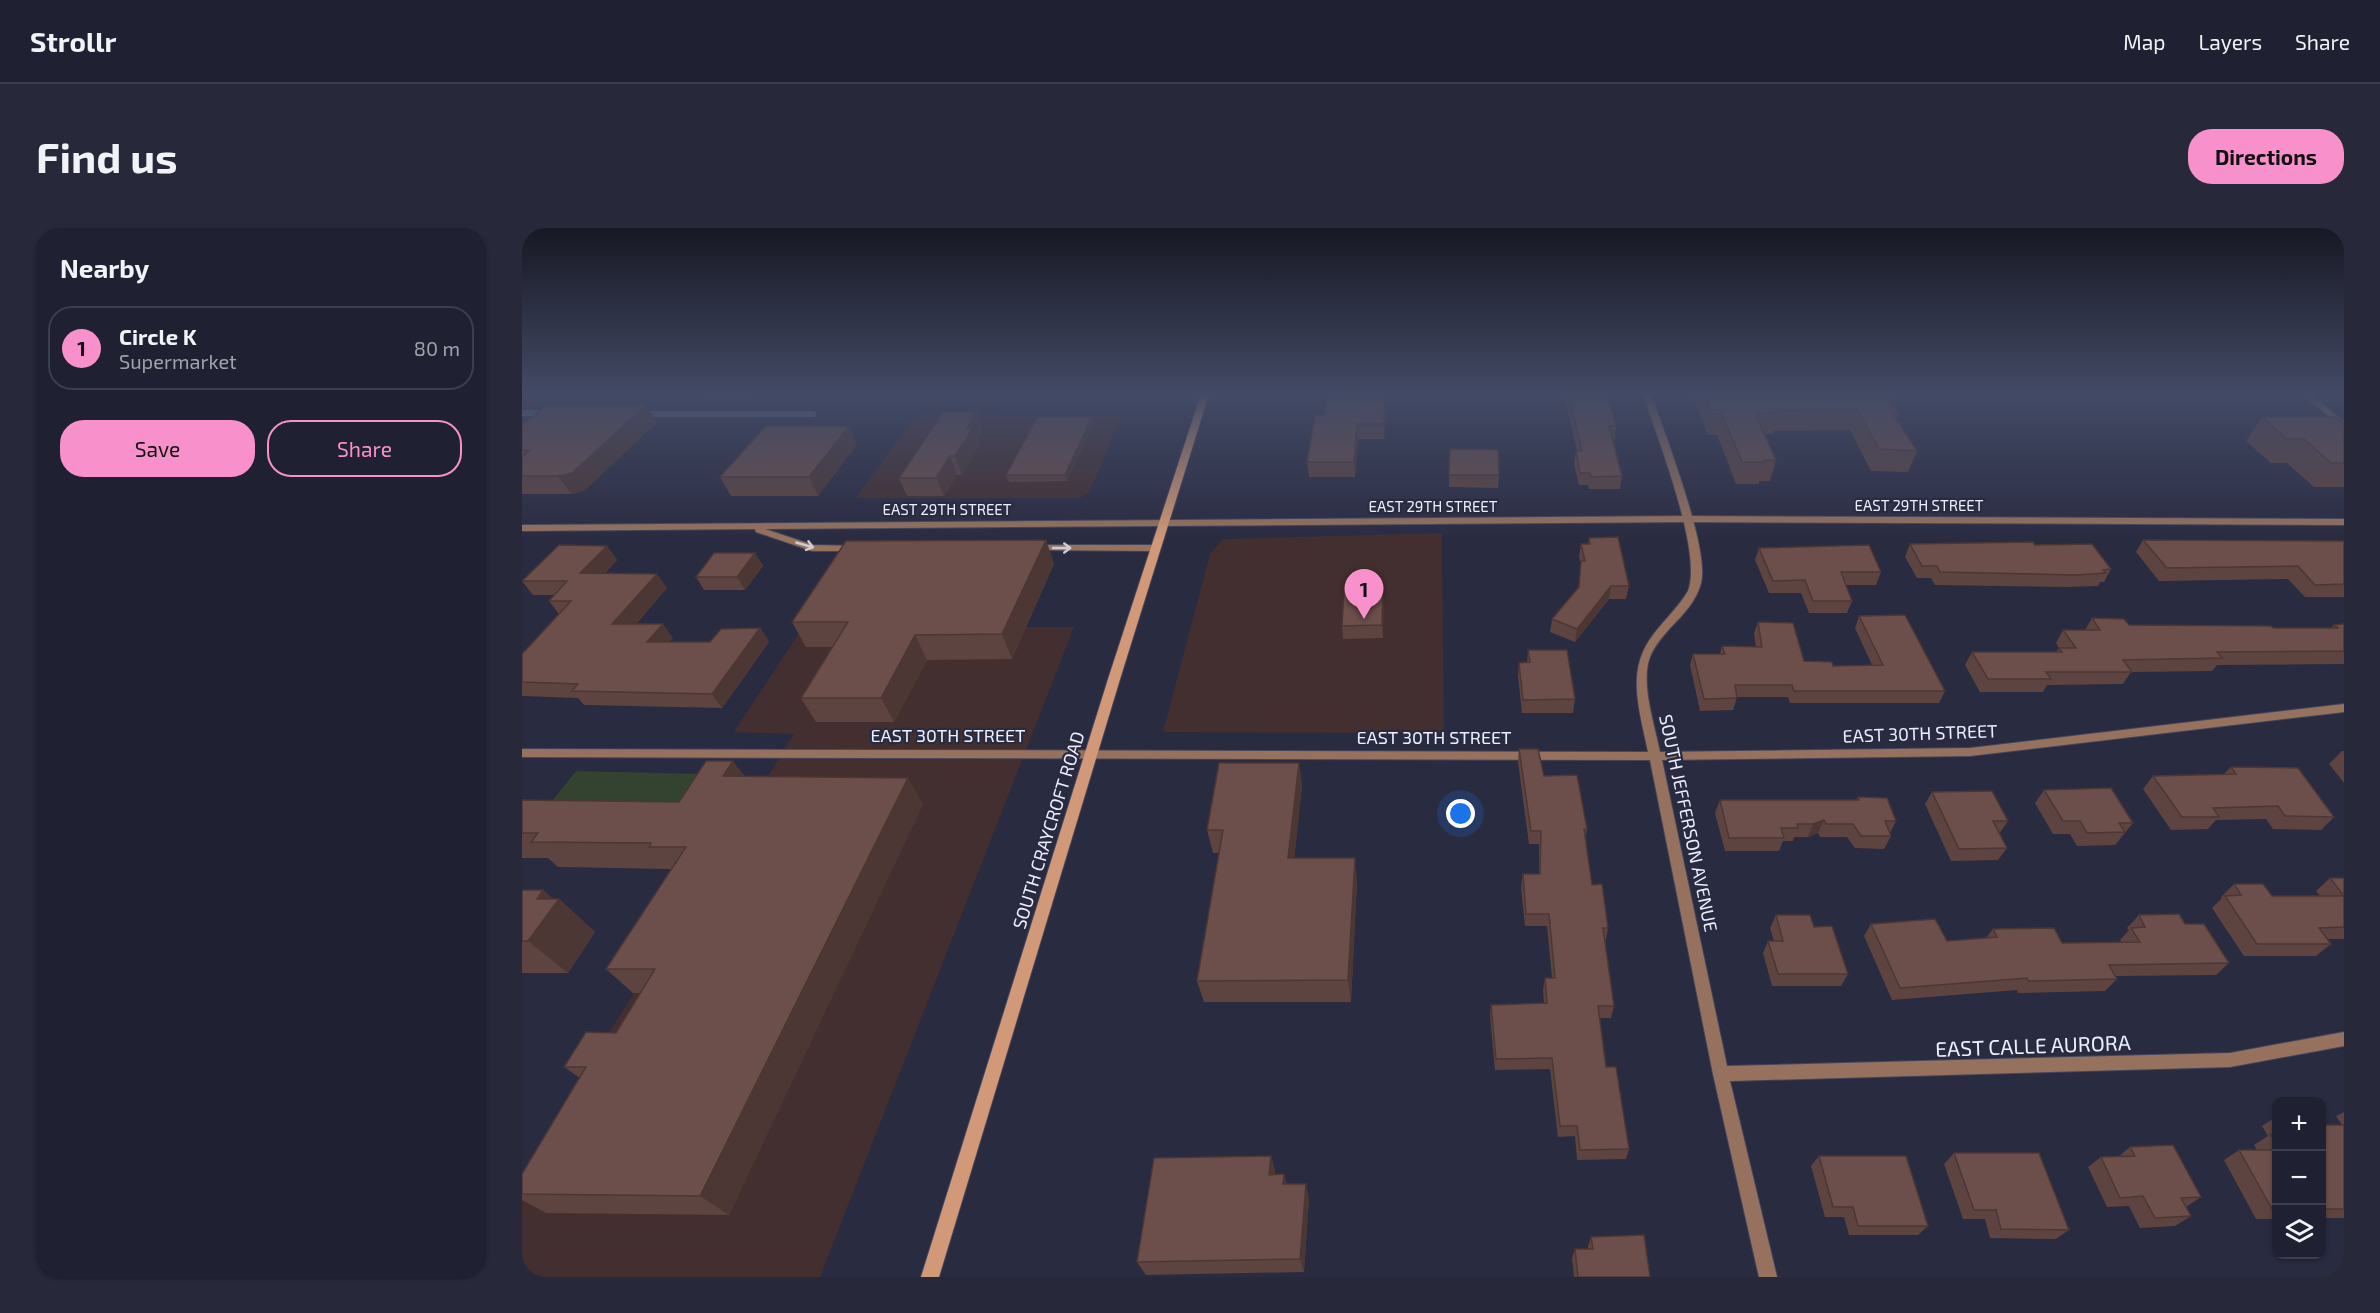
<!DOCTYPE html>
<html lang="en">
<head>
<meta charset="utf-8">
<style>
	body { margin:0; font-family:"Exo 2",sans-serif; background:#272839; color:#f1f3f6 }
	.controls { position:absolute; right:18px; bottom:18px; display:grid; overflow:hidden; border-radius:12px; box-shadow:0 2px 4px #0004 }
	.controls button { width:54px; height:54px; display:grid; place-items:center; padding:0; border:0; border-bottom:2px solid #3c3e4d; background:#1f2031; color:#f1f3f6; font:30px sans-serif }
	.you { position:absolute; left:939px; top:586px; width:21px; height:21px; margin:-15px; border:4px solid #fff; border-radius:50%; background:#1a73e8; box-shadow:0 0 0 9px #1a73e833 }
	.badge { display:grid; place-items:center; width:39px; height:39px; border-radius:50%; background:#f890cb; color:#111; font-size:20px; font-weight:700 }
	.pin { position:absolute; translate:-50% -50px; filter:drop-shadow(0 2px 3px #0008) }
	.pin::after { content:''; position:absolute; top:32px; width:21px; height:18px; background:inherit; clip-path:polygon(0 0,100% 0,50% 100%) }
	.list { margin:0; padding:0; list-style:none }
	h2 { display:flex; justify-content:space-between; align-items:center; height:78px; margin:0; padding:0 24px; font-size:26px }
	h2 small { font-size:20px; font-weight:400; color:#a1a3ab }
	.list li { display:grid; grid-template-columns:39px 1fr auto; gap:18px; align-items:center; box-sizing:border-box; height:84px; margin:0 12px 12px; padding:0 12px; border:2px solid #3c3e4d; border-radius:24px }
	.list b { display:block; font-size:22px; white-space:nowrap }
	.list p { margin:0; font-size:20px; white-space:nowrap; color:#a1a3ab }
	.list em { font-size:20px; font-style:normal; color:#a1a3ab }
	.actions { display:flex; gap:12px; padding:18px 24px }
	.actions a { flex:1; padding:14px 0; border:2px solid #f890cb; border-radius:24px; text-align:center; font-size:21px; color:#f890cb }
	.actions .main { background:#f890cb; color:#111 }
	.icon { flex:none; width:33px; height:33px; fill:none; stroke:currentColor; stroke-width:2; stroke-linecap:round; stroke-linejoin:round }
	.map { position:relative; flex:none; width:1822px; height:1049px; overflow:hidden; border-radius:24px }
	header { display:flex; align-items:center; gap:36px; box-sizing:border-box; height:84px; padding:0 30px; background:#1f2031; border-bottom:2px solid #3c3e4d }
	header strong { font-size:28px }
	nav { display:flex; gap:33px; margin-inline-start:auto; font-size:21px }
	.intro { display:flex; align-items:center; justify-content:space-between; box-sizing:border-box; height:144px; padding:0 36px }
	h1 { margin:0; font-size:42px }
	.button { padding:15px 27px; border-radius:24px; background:#f890cb; color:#111; font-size:21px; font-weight:700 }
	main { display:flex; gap:36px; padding:0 36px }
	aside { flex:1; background:#1f2031; border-radius:24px; box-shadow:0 2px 4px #0004 }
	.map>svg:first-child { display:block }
	.commercial { fill:#432f2f }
	.green { fill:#33432f }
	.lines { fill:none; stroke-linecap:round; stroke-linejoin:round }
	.stream { stroke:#5c6e92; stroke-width:6 }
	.minor-casing { stroke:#44465b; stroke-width:2 }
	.tertiary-casing { stroke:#44465b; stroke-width:2 }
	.secondary-casing { stroke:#44465b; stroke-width:2 }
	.minor { fill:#96725e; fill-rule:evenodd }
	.tertiary { fill:#96725e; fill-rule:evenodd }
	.secondary { fill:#d19977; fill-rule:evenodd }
	.wall { fill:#5d4440 }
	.shaded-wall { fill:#4c3734 }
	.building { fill:#6c4f4b; stroke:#4c3734; stroke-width:1.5 }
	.oneway { stroke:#d3cace }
	.labels { text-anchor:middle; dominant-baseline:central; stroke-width:4.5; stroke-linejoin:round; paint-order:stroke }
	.far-street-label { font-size:15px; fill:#edeffe; stroke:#292b41 }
	.street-label { font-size:18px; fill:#edeffe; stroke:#292b41 }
	.near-street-label { font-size:21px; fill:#edeffe; stroke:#292b41 }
</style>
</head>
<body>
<header>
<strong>Strollr</strong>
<nav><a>Map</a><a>Layers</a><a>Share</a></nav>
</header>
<div class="intro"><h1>Find us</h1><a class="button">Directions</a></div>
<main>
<aside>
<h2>Nearby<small></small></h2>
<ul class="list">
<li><span class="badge">1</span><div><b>Circle K</b><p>Supermarket</p></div><em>80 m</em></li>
</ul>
<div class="actions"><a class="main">Save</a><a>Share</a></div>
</aside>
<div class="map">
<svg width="1822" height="1049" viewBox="0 0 1822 1049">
	<rect width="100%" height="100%" fill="#292b41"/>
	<path class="commercial" d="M402,187l197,1 -31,75 -10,7h-224l57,-80z
		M920,305l2,200 -281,-1 47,-178 13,-15z
		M281,399h271l-254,650h-298v-103l272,-440 -60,-2z"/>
	<path class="green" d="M54,543l125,3 -35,49 -118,-17z"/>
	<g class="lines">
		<path class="stream" d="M0,185h24
			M118,186h173"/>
		<defs>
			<path id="minor" d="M1121,166h8c13,38 59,155 50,189 -4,17 -18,32 -30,44 -8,9 -17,19 -21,30 -10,26 5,69 10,95l310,-4 374,-44v8l-374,44 -308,4 65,306 503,-13 114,-21v14l-114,21 -500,14 47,196h-18l-46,-203 -63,-314 -1128,-3v-8l1126,3c-8,-41 -23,-81 5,-117 11,-15 25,-27 35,-44 15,-39 -31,-154 -45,-197z
				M1780,166h9l33,28v7z"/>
			<path id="tertiary" d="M1163,288l659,3v6l-659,-3 -920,7 48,16 46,1v4l-3,1h-44l-56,-19 -1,-3 -233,2v-6z
				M510,317h123l5,3 -5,3 -126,-1 -2,-2z"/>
			<path id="secondary" d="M679,166h8l-88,282 -182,601h-18l188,-601z"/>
		</defs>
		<use href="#minor" class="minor-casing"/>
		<use href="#tertiary" class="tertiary-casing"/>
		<use href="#secondary" class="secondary-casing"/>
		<use href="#minor" class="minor"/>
		<use href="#tertiary" class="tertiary"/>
		<use href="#secondary" class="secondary"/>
	</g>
	<path class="wall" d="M19,166h61l-2,1z
		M180,166h54l-7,7h-43z
		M814,166h27l-1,5 24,15 -2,25h-26l-3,38h-46l-2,-15 18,-47 10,-16z
		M1036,166h49l9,32 -1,13h-3l10,37 -2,13h-31l-1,-4h-9l-5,-21 2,-13h1l-13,-56h-6z
		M1170,166h199l6,8 -2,5 4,6 -3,6 21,32 -9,21 -37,-1 -21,-41 -76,1 -1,3h-8l11,26 -6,21h-11v3h-23l-19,-49h-9z
		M124,177l11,17 -73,69 -13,3h-49v-69z
		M455,184l6,18 -6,10 2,6 -17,29h-5l-13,21h-37l-8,-18z
		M570,189l2,6 -27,58 -58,1 -3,-7z
		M1740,189l82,7v63h-30l-27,-24h-16l-25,-22z
		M335,216l-39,52h-87l-11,-19z
		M928,221l49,26 -1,13 -49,-1z
		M1067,310l40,48 -3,13h-17l-34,43 -25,-10 2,-13 26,-31 3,-23 -2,-8 2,-13h7z
		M524,312l8,24 -42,95 -85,1 -33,62h-78l-15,-24 31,-51h-26l-14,-25z
		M1621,312l201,1v56h-39l-17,-18 -129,2 -23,-29z
		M1388,316l125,1 76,24 -7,13h-4l-2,4 -31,1 -132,-2 -4,-7h-14l-12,-21z
		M85,318l10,14 -13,14 63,14 -31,36 37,14 -4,4h41l50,-14 9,14 -47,66 -138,-3 -6,-7 -56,-2v-43h1l36,-39 -10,-13 5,-6h-21l-11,-14z
		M1237,320l122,24 -5,13h-30l6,16 -5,12h-38l-8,-20h-32l-14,-33z
		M233,325l8,13 -18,24h-41l-8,-13z
		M861,359v51l-40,1 -1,-13z
		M1337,388l86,75 -6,12h-149l-2,-6h-51l-4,13 -33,1 -10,-46 3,-11h27l2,-8 34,1 -2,-14 4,-11 46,39 29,5 39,-1 -17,-37z
		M1570,390l37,7 144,3h58l3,-3 10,-1v40l-127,1 -5,6 -81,1 -8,12 -76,1 -4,7h-63l-15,-27 7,-13h84l3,-4 -3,-5 7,-13h22z
		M1006,422l47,49 -2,14h-51l-4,-37 1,-13h8z
		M997,521l25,27 43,53 -2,12 7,44 16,43 -2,12h-1l9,66 -3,12h-11l6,49 23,82 -3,10 -49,1 -2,-24 -17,1 -8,-68 -55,1 -5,-54 1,-11 53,-2 -1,-13 2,-12h7l-5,-52h-22l-4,-39 2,-13h16v-30h-10l-11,-82z
		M1820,523h2v32l-15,-19z
		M777,535l3,23 -8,72 63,23 -6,121h-147l-7,-21 22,-128h-6l-6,-23z
		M1709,539l103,50 -13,13 -48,-1 -7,-10 -50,1 -8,9 -37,1 -28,-41 10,-13 71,-2z
		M223,549l178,27 -194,411 -183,-2 -24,-13v-26l58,-96 -16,-11 52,-34 25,-40h-8l-27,-24 65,-99 -2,-1 -111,-2 -10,-9h-26v-58l157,2z
		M1522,562l89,33 -18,22 -38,1 -7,-12h-17l-18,-31z
		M1410,564l76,29 -9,13 8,14 -9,12 -47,1 -26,-57z
		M1336,569l38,24 -6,12 1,3 -7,13 -29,-1 -8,-11h-27l-2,-4 -10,4h-14l-1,4h-10l-4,10h-54l-10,-38 5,-13h136z
		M1808,650h14v61h-16l3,5 -15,12h-72l-32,-48 10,-10 -1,-1 13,-13 38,12h48l-4,-5z
		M0,662h21l10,9h6l36,33 -27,41h-46z
		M1254,687l38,12 34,47 -7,12h-69l-9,-33 5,-12h6l-4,-13z
		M1617,687l46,9 44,39 -13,12 -101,1 2,3 -12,12 -87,2 -1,-3 -125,10 -28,-64 7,-12 76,17 39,-3 7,-9 69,14h60l-2,-3 9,-10 -2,-2z
		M1822,884v106h-22v-93h20l-6,-9z
		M1755,888v103h-21l-32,-59 15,-10h18l-3,-5 14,-9 -6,-10z
		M1608,919l71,50 -15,10 5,9 -16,10 -35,2 -11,-22 -22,1 -19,-40 13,-10h17z
		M1432,925l115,77 -13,9 -66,-1 -5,-19h-22l-19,-55z
		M749,928l4,15v3h9l2,10 23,14 -5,74 -158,3 -9,-13z
		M1297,928l109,70 -10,9h-69l-5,-18h-19l-14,-51z
		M1069,1009l59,40h-76l-2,-19 3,-9h13v-3z"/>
	<path class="shaded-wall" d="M223,166h11l-7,7z
		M863,171l1,15 -2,25v-15z
		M124,177l11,17 -73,69 -13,3 -13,-18z
		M455,184l6,18 -6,10 2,6 -17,29 -7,-19 12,-28z
		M570,189l2,6 -27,58 -2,-6z
		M835,196l1,15 -3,38 -1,-15z
		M327,198l8,18 -39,52 -9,-19z
		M428,228l7,19 -13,21 -8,-18z
		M524,312l8,24 -42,95 -10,-25z
		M85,318l10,14 -27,27 -10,-14z
		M233,325l8,13 -18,24 -8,-13z
		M135,346l10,14 -44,50 -11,-14z
		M1089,358l-2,13 -34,43 2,-13z
		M861,359l1,13 -1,38 -1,-13z
		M141,396l10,14 -15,18 -11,-14z
		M238,400l9,14 -47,66 -10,-14z
		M393,407l12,25 -33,62 -13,-24z
		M211,533l20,26 -30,-11z
		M777,535l3,23 -10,95 -4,-23z
		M386,550l15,26 -194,411 -29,-19z
		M1302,592l-6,13 -10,4 5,-13z
		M833,630l2,23 -6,121 -3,-22z
		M21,662l14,12 2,-3 36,33 -27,41 -40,-32 9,-42z
		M749,928l4,15 -1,18 -5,-14z
		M762,946l4,15 -5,-5z
		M784,956l3,14 -5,74 -4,-13z"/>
	<path class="building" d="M814,166h24v5h25l-1,25h-27l-3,38h-47l8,-47h10l2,-16h8z
		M1046,166h39l9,32h-7l13,50 -31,1 -1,-4h-10l-4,-22h6z
		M1182,166h187l6,8h-5l7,11 -7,-1 25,39 -38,-2 -22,-40 -80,1 1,3 -23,1 21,46h-12l1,2h-23l-20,-48h-10z
		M25,177h99l-74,68 -14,3h-36v-19l8,-7h-8v-25z
		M421,184h34l-10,16h6l-18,28h-5l-14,22h-37z
		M515,189h55l-27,58h-59z
		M1740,189h74l8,7v39h-13l-27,-24h-17z
		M244,198h83l-40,51h-89z
		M928,221l48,1 1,25h-50z
		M1096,309l11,49h-18l-34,43 -25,-10 27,-32 2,-26h4l-4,-17h9l-1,-6z
		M524,312l-44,94 -87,1 -34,63h-80l47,-76h-56l54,-81z
		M1621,312l201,1v43l-29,1 -17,-19 -131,2z
		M1511,314l2,3 57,-1 19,25 -8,1 3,3 -31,2 -135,-3 -3,-6h-15l-12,-22z
		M37,317l48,1 -27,27 77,1 -45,50h51l-16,18h63l11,-13 39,-1 -48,66 -140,-3 6,-7 -56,-2v-29h1l48,-52h-22l18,-20h-45z
		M1347,317l12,27h-40l11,29h-39l-8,-21 -32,1 -14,-33z
		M192,325h41l-18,24h-41z
		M861,359l-1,38 -40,1 2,-38z
		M1383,387l40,76h-151l-2,-6h-57l2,13 -33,1 -11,-45h32l-3,-8 40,1 -4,-25 35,1 11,38 28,1 1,4 50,-1 -24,-49z
		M1570,390l32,1 5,6 142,1 2,2h65l-4,-3 10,-1v27l-127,1 5,6 -99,2 9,12h-86l5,7h-63l-16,-27h90l-3,-4h17l-13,-18h37z
		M1006,422h39l8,49 -52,1 -4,-37 11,-1z
		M997,521h19l6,27 33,-1 10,54h-3l8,56 10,-1 6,44h-5l11,78h-16l8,61h10l13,82 -49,1 -3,-24h-17l-8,-68 -56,1 -5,-54 56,-2 -2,-25h10l-6,-64h-23l-3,-40h17l1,-43h-10z
		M184,533h27l-10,15 185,2 -208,418 -178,-2v-20l64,-107h-22l22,-35 30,1 39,-64h-49l80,-122h-37l2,-4 -120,-1 7,-9h-16v-33l157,2z
		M697,535h80l-11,95h67l-7,122 -151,1 26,-151h-16z
		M1709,539l67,1 36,49 -49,-1 -7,-10 -65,2 6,9h-37l-29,-41 83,-2z
		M1589,560l22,35h-14l6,9 -38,1 -7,-12h-17l-19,-31z
		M1470,563l16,30h-15l14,27 -48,1 -27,-57z
		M1336,569l29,1 9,23h-11l6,15h-30l-8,-12h-27l-2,-4 -11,4h-16l1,4h-17l3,10h-55l-9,-38h139z
		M1808,650h14v18z
		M1712,656h29l9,12h72v31l-25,1 12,16h-74l-32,-48 16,-1z
		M0,662h21l-6,9h22l-31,42h-6z
		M1657,686l6,10h19l25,39 -120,2 8,14 -89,2 -1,-3 -127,10 -29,-64 64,-5 12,22 50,-4 -4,-8 61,-1 8,15 78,-1 -9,-14 14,-1 -6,-12z
		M1254,687h34l4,12 18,-1 16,48h-70l-10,-33h15z
		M1800,897h22v84h-22z
		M1748,906h7v11z
		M1651,917l28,52 -20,1 10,18 -36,2 -12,-22 -23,2 -19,-41 34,-1 -5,-9z
		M1717,922h38v59h-5z
		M1432,925h85l30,77 -68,-1 -5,-19h-22z
		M749,928l-2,19 15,-1 -1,10h23l-6,75 -163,3 17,-104z
		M1297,928h87l22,70h-70l-5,-19h-20z
		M1122,1007l6,42h-72l-3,-28h18l-2,-12z"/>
	<defs><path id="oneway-shaft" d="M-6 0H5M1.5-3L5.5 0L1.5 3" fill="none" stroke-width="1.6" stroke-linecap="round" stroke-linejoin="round" transform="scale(1.5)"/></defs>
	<g class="oneway">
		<use href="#oneway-shaft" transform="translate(283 317) rotate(16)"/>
		<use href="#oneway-shaft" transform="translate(540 320)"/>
	</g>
	<linearGradient id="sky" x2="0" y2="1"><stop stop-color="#171824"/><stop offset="0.53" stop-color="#434a65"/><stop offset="1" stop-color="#434a65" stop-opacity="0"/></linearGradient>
	<rect width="1822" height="313" fill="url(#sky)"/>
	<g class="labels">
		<g class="far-street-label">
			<text x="1397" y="277">EAST 29TH STREET</text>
			<text x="911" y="278">EAST 29TH STREET</text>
			<text x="425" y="281">EAST 29TH STREET</text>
		</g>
		<g class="street-label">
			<text transform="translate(1398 505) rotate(-2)">EAST 30TH STREET</text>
			<text x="426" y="507">EAST 30TH STREET</text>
			<text x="912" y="509">EAST 30TH STREET</text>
			<text transform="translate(1167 595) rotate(78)">SOUTH JEFFERSON AVENUE</text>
			<text transform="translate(526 602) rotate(-73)">SOUTH CRAYCROFT ROAD</text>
		</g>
		<g class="near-street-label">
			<text transform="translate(1511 817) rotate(-2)">EAST CALLE AURORA</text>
		</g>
	</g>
</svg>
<div class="controls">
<button>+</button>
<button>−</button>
<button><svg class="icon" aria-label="layers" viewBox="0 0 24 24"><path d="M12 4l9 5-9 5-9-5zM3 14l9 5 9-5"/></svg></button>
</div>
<div class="you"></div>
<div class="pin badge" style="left:842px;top:391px">1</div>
</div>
</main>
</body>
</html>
